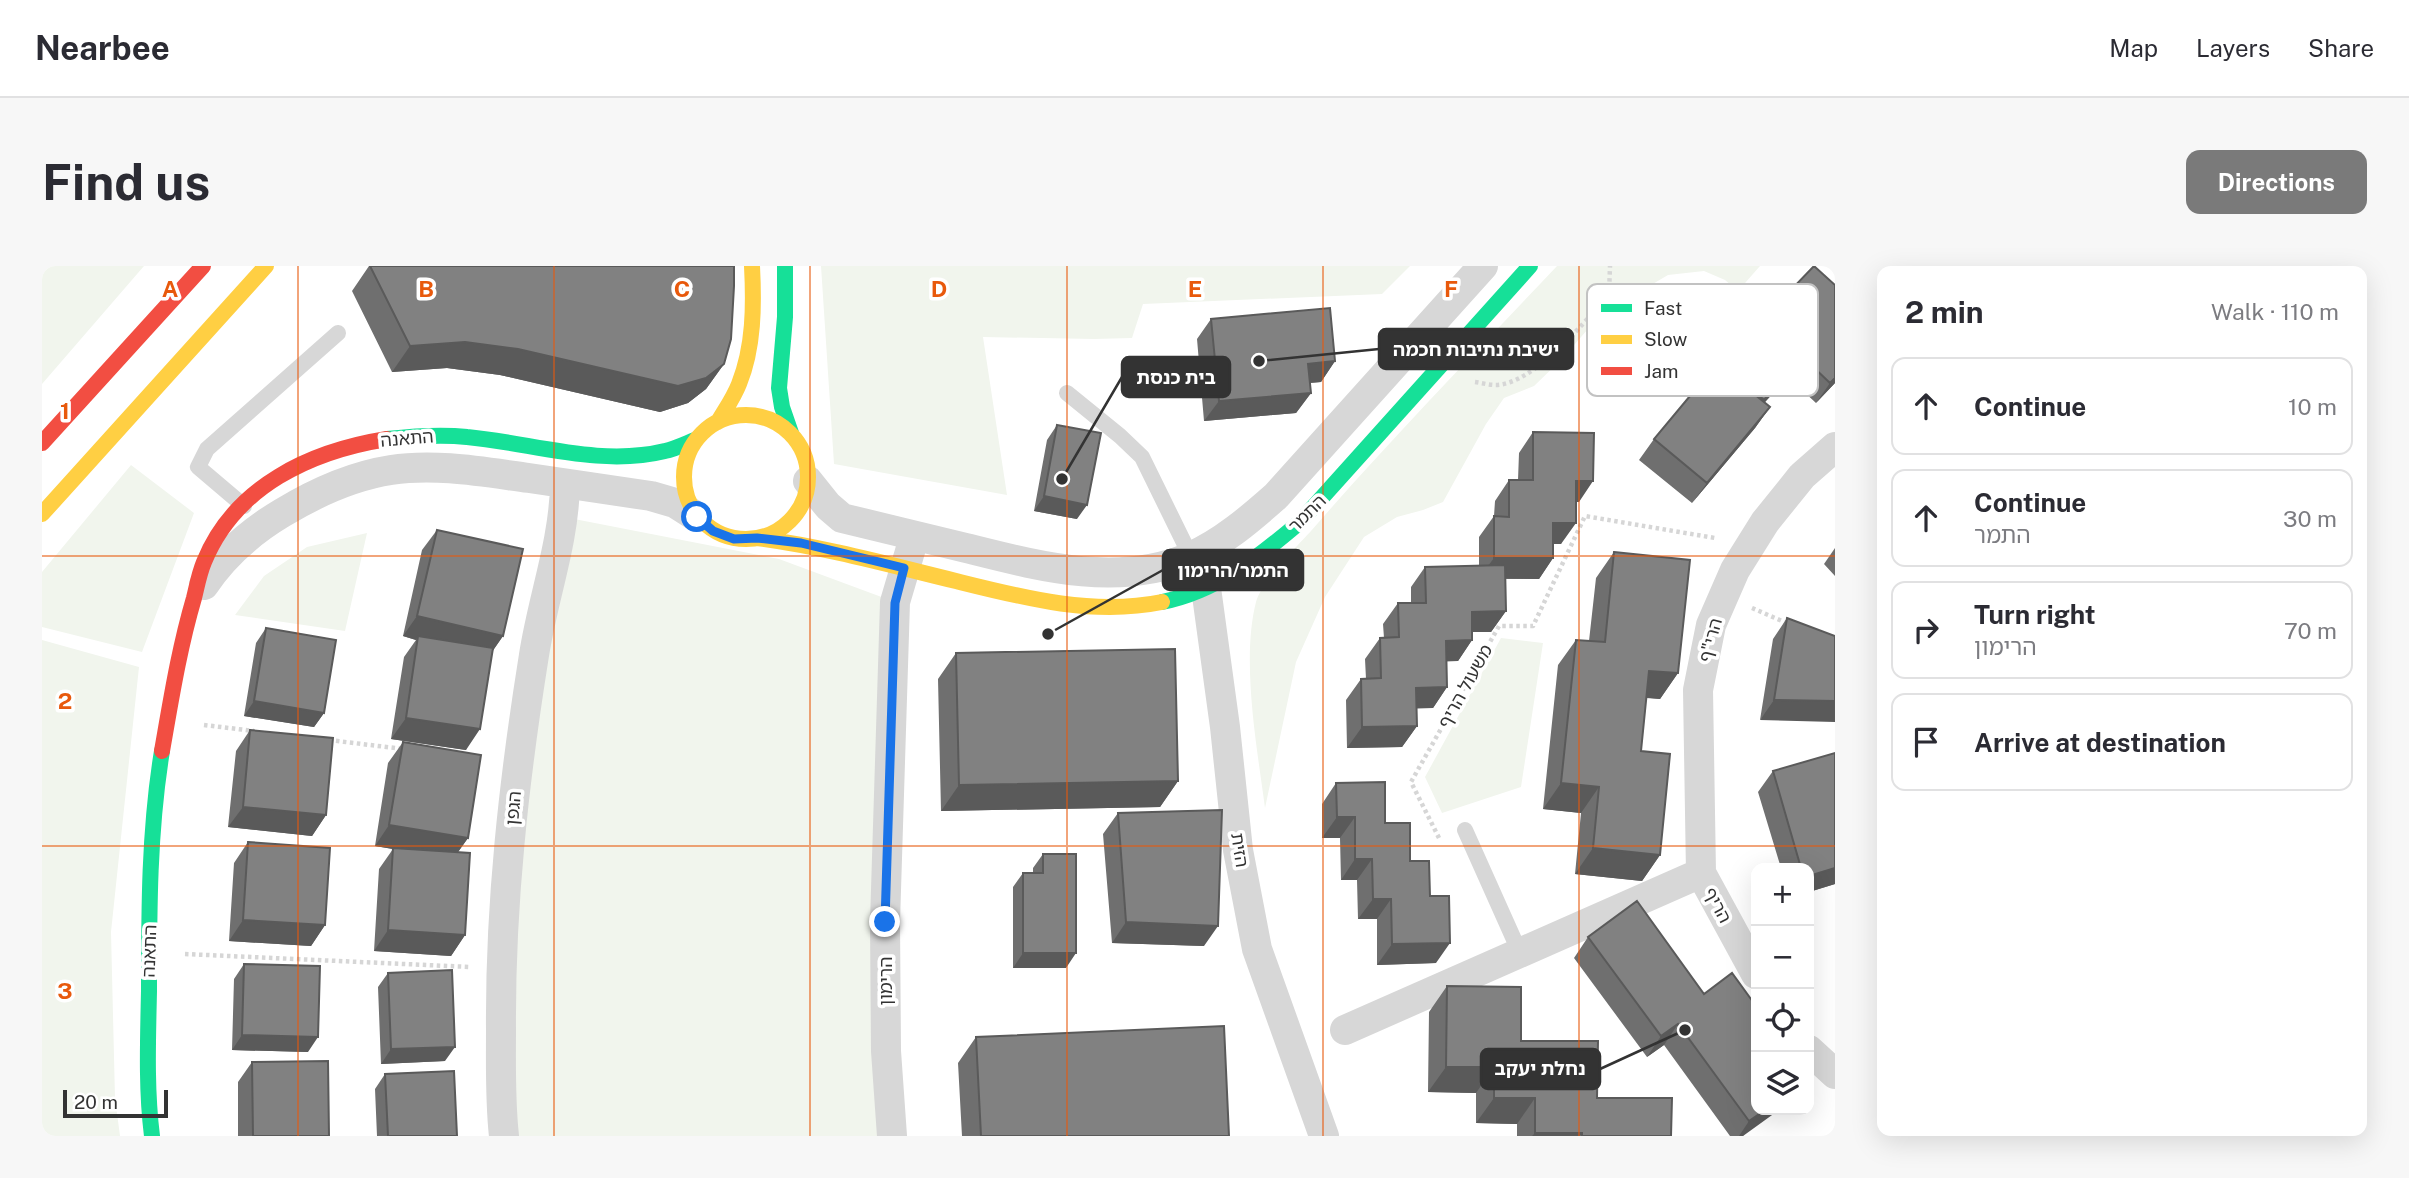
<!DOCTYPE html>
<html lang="en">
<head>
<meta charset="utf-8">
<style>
	body { margin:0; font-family:"Public Sans","Noto Sans Hebrew",sans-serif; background:#f7f7f7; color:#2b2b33 }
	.controls { position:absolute; right:21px; bottom:21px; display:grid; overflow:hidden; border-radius:14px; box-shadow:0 7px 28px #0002 }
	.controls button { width:63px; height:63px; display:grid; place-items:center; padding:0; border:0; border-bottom:2px solid #e1e1e2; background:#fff; color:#2b2b33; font:35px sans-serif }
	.scale { position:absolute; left:21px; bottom:18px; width:105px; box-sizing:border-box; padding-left:7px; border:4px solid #333; border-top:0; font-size:19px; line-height:24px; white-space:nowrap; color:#333; -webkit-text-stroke:5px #fff; paint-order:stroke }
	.stop { position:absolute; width:21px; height:21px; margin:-16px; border:5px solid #1a73e8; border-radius:50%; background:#fff }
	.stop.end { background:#1a73e8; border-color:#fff; box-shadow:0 2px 7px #0008 }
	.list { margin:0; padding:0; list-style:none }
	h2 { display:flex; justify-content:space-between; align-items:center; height:91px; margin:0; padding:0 28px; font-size:30px }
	h2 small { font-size:23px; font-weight:400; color:#7c7c81 }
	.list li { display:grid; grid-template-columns:46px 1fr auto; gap:21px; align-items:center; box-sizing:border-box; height:98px; margin:0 14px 14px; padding:0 14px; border:2px solid #e1e1e2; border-radius:14px }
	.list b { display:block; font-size:26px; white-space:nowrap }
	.list p { margin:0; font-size:23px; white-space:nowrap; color:#7c7c81 }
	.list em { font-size:23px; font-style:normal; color:#7c7c81 }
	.icon { flex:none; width:38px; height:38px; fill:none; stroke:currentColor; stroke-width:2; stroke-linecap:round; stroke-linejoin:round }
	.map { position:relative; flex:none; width:1793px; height:870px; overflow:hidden; border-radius:14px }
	header { display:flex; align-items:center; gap:42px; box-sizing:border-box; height:98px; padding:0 35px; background:#fff; border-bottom:2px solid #e1e1e2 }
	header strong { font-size:33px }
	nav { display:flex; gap:38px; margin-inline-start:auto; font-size:24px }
	.intro { display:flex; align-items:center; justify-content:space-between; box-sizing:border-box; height:168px; padding:0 42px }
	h1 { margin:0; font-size:49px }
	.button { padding:18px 32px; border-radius:14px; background:#7a7a7a; color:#fff; font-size:24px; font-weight:700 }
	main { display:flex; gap:42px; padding:0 42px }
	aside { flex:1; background:#fff; border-radius:14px; box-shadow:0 7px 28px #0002 }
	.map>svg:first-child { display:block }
	.green { fill:#f1f5ed }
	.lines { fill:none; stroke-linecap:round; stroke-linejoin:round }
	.path { stroke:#d6d6d6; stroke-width:4.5; stroke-dasharray:3.5 3.5; stroke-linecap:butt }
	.lane { stroke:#d7d7d7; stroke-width:16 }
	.street { stroke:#d7d7d7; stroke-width:30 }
	.fast { stroke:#16e098; stroke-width:16 }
	.slow { stroke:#ffcf43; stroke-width:16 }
	.jam { stroke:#f24e42; stroke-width:16 }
	.wall { fill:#6f6f6f }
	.shaded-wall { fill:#5a5a5a }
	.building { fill:#818181; stroke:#5a5a5a; stroke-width:2 }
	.route { stroke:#1a73e8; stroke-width:9 }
	.grid { fill:none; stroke:#e8590c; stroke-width:2; stroke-opacity:0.55 }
	.labels { text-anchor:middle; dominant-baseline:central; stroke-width:7; stroke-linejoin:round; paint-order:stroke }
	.street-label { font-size:18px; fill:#333; stroke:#fff }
	.key { fill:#fff; stroke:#c2c2c2; stroke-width:2 }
	.key-label { font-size:19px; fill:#333 }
	.grid-label { font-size:23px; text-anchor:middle; font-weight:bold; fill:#e8590c; stroke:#fff; stroke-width:7; stroke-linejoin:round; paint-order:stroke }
	.leader { fill:none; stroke:#333; stroke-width:2.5 }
	.callout-dot { fill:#333; stroke:#fff; stroke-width:2.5 }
	.callout { fill:#333; stroke:#333; stroke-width:2.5 }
	.callout-label { font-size:19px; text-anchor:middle; font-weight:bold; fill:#fff }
</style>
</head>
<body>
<header>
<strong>Nearbee</strong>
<nav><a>Map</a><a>Layers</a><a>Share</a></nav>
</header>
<div class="intro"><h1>Find us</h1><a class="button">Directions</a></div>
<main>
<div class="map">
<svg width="1793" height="870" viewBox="0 0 1793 870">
	<rect width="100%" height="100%" fill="#fff"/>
	<path class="green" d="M0,0h102l-102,118z
		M779,0h589l-28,28 -239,10 -11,34 -38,1 -111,-2 24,158 -173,-31z
		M1515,0h203l-22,25 -13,-11 -21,-9 -36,4 -34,20 -46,34 -27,31 -27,26 -30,12 -18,26 -43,78 -20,8 -26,7 -33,20 -39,60 -29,65 -31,146c-8,-61 -24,-147 -9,-206 4,-18 41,-56 55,-71 79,-91 163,-177 246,-265z
		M89,199l63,48 -52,139 -100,-25v-55z
		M522,251l215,42 116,43 -3,534h-388l-3,-141z
		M325,267l-22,98 -110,-16 29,-39 43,-29z
		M1459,372l42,5 -22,144 -79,26 -17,-36z
		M0,374l97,27 -28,265 4,166 5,38h-78z"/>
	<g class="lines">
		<path class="path" d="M1433,116c7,1 14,3 21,3 38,-1 88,-63 113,-90l1,-29
			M1710,342l37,16
			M162,459l50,6
			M287,474l74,9
			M1397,572l-28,-56 88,-156h34l52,-110 130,22
			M143,688l285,13"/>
		<path class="lane" d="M1025,127l53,43 22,21 49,100
			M202,240l-46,-39 9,-18 131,-116
			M1423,564l55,123"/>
		<path class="street" d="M766,215l20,25 14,12c41,10 83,20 124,30 72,18 152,40 224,9 32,-14 60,-38 86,-61l207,-230
			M1155,303l9,19 19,139 13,123 19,99 67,187
			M162,319c20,-30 48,-54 78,-72 33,-20 70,-37 109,-43 45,-7 93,2 138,8 41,6 81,12 122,18l24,7 22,14
			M1714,708l-55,-101 -3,-183 13,-65 24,-55 30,-48 37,-46 33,-29
			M1303,764l356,-157
			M1767,784l26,24
			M462,870c-4,-35 -3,-71 -3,-106 -1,-126 13,-250 33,-375 9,-58 30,-112 31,-171
			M850,870l-6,-85 -1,-129 10,-320 16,-54"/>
		<path class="fast" d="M743,0v51l-6,71 3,19 9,26
			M345,173c27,-3 54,-5 80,-2 65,6 133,30 198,14 10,-2 20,-7 30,-11
			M1120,336c55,-11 97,-45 138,-80l230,-256
			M110,870c-6,-47 -4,-97 -3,-145 0,-80 0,-161 13,-240"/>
		<path class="slow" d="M642 211a62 62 0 1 1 124 0a62 62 0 1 1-124 0Z
			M676,156c7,-12 16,-25 21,-38 15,-37 15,-79 13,-118
			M0,248l224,-248
			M715,272c68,9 133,27 199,43 68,17 137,35 206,21"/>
		<path class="jam" d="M0,177l161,-177
			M120,485c9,-51 17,-102 32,-153 3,-12 5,-24 10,-36 31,-76 107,-111 183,-123"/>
	</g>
	<path class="wall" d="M327,0h365l-10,98 -18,25 -18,14 -28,9 -160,-37 -53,-7 -55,4 -40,-81z
		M1793,19v98l-19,20 -28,-26 -24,26 6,4 -15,21 -63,75 -53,-43 15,-21 35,-42 -17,-14 18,-26 -2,-2 10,-14 59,-13 6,-9z
		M1169,53l124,42 -14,21 -11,1 1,10 -15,20 -92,8 -7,-82z
		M1015,159l20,94 -43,-8 13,-71z
		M1491,166l46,70h-3l-15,42h-8v14l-14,21h-34l1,32 -15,21h-19v8l-14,21h-11v26l-14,21h-17l1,18 -15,21 -55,1 -1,-48 15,-21h5l-1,-20 15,-21h4l-1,-14 15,-21h13v-16l14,-20 54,-1v-29l15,-21 1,-15 14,-21h9l1,-27z
		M395,264l66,106 -11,16 -26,98 -75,-11 13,-82 12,-17 -13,-4 19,-86z
		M1793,282v28l-11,-12z
		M1572,286l64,121 -18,26 -14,-1 -5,53 19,104 -18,26 -67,-7 6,-61 -38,-4 15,-144 18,-25 13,1 7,-63z
		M1745,352l48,18 -75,84 13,-81z
		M224,362l58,85 -10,14 -70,-11 12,-73z
		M914,387l222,128 -18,26 -219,4 -3,-132z
		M208,464l76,85 -14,21 -84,-9 8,-76z
		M361,476l65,96 -10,14 7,83 -14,21 -77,-5 5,-82 14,-20 -18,-3 13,-83z
		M1731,505l62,113 -26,8v-24h-28l-23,-76z
		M1294,517l49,40 25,38 20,35 6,67 -59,2v-46h-19l-1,-39h-16l-1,-42h-18v-34z
		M1076,547l86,133 -92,-3 -9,-109z
		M206,576l77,83 -14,21 -82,-5 5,-78z
		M1001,588l23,114h-53v-81l10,-14h10v-5z
		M1595,635l119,209 -13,26h-13l-66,-91 -17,12 -73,-99 14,-21z
		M202,698l64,88 -76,-2 2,-71z
		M346,707l57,88 -64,3 -3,-77z
		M1405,720l150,112 74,38h-154v-12l-41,-1v-30l-48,-1 1,-80z
		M934,771l253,99h-267l-4,-73z
		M210,796l76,74h-90v-54z
		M343,808l72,62h-80l-2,-47z"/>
	<path class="shaded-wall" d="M423,76l259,22 -18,25 -18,14 -28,9 -160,-37 -53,-7 -55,4 18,-26z
		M1293,95l-14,21 -27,2 14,-20z
		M1755,97l-10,15 -33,36 10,-14z
		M1793,112v5l-19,20 14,-20z
		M1269,127l-15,20 -92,8 15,-20z
		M1728,141l-15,21 -63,75 15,-20z
		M1534,215h17l-14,21h-17z
		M1002,230l43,9 -10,14 -43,-8z
		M1511,257h23l-15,21h-22z
		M1452,292h59l-14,21 -60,-1z
		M1464,345l-15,21h-33l14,-20z
		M375,350l86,20 -14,20 -71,-20 -2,4 -13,-4z
		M1430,374l-14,21 -26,1 14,-21z
		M1607,405l29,2 -18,26 -29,-3z
		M1405,421l-14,21 -32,1 15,-21z
		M1732,434l61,1v21l-75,-2z
		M212,435l70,12 -10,14 -70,-11z
		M364,452l74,11 -14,21 -75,-11z
		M1375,460l-15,21 -55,1 15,-21z
		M1136,515l-18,26 -219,4 18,-26z
		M1519,517l38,4 -18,26 -38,-4z
		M201,541l83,8 -14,21 -84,-9z
		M1295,551h18l-15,21h-18z
		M347,559l79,13 -15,21 -78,-13z
		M1551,582l67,7 -18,26 -67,-7z
		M1313,593h17l-15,21h-16z
		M1793,602v16l-26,8v-16z
		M1331,633h18l-14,20h-19z
		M201,654l82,5 -14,21 -82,-5z
		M1084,656l92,4 -14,20 -92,-3z
		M346,664l77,5 -14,21 -77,-5z
		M1408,677l-14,20 -59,2 15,-21z
		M981,687h53l-10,15h-53z
		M1636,758l-14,21 -17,12 14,-21z
		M200,769l76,2 -10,15 -76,-2z
		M413,781l-10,14 -64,3 10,-15z
		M1404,801h48l-18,26 -48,-1z
		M1452,832h41l-18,26 -41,-1z
		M1723,844h14l-36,26h-4l10,-15z
		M1493,867h47l-2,3h-48z"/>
	<path class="building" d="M328,0h364v20l-3,53 -7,25 -18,14 -28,8 -160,-37 -53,-7 -55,4z
		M1772,0l21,19v93l-5,5 -67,-64z
		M1689,38l66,59 -33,37 -66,-59z
		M1288,42l5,53 -27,3 3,29 -92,8 -8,-82z
		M1656,82l72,59 -63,76 -53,-44 51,-61 -19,-16z
		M1015,159l44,8 -14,72 -43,-9z
		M1491,166l61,1 -1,48h-17v42h-23v35h-59v-42l15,1v-37h24z
		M395,264l86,19 -20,87 -86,-20z
		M1572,286l76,8 -12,113 -29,-2 -8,80 29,3 -10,101 -67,-7 6,-61 -38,-4 15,-143 29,2z
		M1463,299l1,46 -34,1v28l-26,1 1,46 -31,1 1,38 -55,1 -1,-48 20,-1 -1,-40 19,-1 -1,-34h28l-1,-36z
		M1745,352l48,18v65l-61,-1z
		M224,362l70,12 -12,73 -70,-12z
		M376,370l75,12 -13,81 -74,-11z
		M1133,383l3,132 -219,4 -3,-132z
		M208,464l83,8 -7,77 -83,-8z
		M361,476l78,13 -13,83 -79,-13z
		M1793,487v115l-26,8v-8h-8l-28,-97z
		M1343,516v41h25v38h19l1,35h19l1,47 -58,1 -1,-45h-18l-1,-40h-17v-42h-18l-1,-34z
		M1180,544l-4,116 -92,-4 -8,-109z
		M206,576l82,6 -5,77 -82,-5z
		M351,582l77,5 -5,82 -77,-5z
		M1001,588h33v99h-53v-80h20z
		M1595,635l67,93 28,-21 24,33v104h9l-16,11 -71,-97 -17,12 -73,-99z
		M202,698l76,2 -2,71 -76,-2z
		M410,704l3,77 -64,2 -3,-76z
		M1405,720l74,1v54h77l-1,57h75l-1,38h-89v-3h-47v-35h-41v-31h-48z
		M1182,760l5,110h-248l-5,-99z
		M286,795l1,75h-76l-1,-74z
		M412,805l3,65h-69l-3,-62z"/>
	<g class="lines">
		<path class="route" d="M655,251l16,14 21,8 23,-1 44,5 103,25 -9,35 -10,319"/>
	</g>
	<path class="grid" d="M256,0v870M512,0v870M768,0v870M1025,0v870M1281,0v870M1537,0v870M0,290h1793M0,580h1793"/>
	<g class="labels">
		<g class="street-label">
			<text transform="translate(365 172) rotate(-5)">התאנה</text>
			<text transform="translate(1265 247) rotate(-45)">התמר</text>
			<text transform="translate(1668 374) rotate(-75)">הרי"ף</text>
			<text transform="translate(1423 420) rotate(-61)">משעול הריף</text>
			<text transform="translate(471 542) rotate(-85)">הגפן</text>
			<text transform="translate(1198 584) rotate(81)">הזית</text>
			<text transform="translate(1676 639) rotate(62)">הריף</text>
			<text transform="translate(107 685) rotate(-88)">התאנה</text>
			<text transform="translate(843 715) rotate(-90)">הרימון</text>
		</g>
	</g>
	<rect x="1545" y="18" width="231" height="112" rx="10" class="key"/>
	<rect x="1559" y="38" width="31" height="8" fill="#16e098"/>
	<rect x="1559" y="69" width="31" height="9" fill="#ffcf43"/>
	<rect x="1559" y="101" width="31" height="8" fill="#f24e42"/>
	<g class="key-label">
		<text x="1602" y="49">Fast</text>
		<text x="1602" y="80">Slow</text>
		<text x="1602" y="112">Jam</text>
	</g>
	<g class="grid-label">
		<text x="128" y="31">A</text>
		<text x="384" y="31">B</text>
		<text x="640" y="31">C</text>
		<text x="897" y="31">D</text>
		<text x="1153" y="31">E</text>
		<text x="1409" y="31">F</text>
		<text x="23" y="153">1</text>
		<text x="23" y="443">2</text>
		<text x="23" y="733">3</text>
	</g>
	<path class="leader" d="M1217 95L1337 83M1020 213L1080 111M1006 368L1121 304M1643 764L1558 803"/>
	<g class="callout-dot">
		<circle cx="1217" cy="95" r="7"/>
		<circle cx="1020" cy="213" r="7"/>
		<circle cx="1006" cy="368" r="7"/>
		<circle cx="1643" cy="764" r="7"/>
	</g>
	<g class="callout">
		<rect x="1337" y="63" width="194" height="40" rx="7"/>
		<rect x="1080" y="91" width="108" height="40" rx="7"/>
		<rect x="1121" y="284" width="140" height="40" rx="7"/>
		<rect x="1439" y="783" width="119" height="40" rx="7"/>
	</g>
	<g class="callout-label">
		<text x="1434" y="90">ישיבת נתיבות חכמה</text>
		<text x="1134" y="118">בית כנסת</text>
		<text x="1191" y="311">התמר/הרימון</text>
		<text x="1498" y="809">נחלת יעקב</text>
	</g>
</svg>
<div class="controls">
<button>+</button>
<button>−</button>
<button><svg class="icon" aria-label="locate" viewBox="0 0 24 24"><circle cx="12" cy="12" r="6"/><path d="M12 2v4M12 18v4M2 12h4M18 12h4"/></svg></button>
<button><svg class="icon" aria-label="layers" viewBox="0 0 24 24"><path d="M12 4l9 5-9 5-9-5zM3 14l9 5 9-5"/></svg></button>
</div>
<div class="scale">20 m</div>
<div class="stop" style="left:655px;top:251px"></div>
<div class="stop end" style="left:843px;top:656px"></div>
</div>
<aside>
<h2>2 min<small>Walk · 110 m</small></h2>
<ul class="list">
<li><svg class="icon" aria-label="ahead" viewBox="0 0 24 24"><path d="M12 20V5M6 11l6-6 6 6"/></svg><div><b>Continue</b></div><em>10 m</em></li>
<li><svg class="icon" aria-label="ahead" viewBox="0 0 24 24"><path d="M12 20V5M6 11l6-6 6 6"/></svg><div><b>Continue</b><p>התמר</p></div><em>30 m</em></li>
<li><svg class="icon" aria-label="right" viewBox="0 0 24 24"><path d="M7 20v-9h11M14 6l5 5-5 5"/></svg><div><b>Turn right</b><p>הרימון</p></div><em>70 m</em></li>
<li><svg class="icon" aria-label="arrive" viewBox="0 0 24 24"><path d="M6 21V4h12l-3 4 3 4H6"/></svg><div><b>Arrive at destination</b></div></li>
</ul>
</aside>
</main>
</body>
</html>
